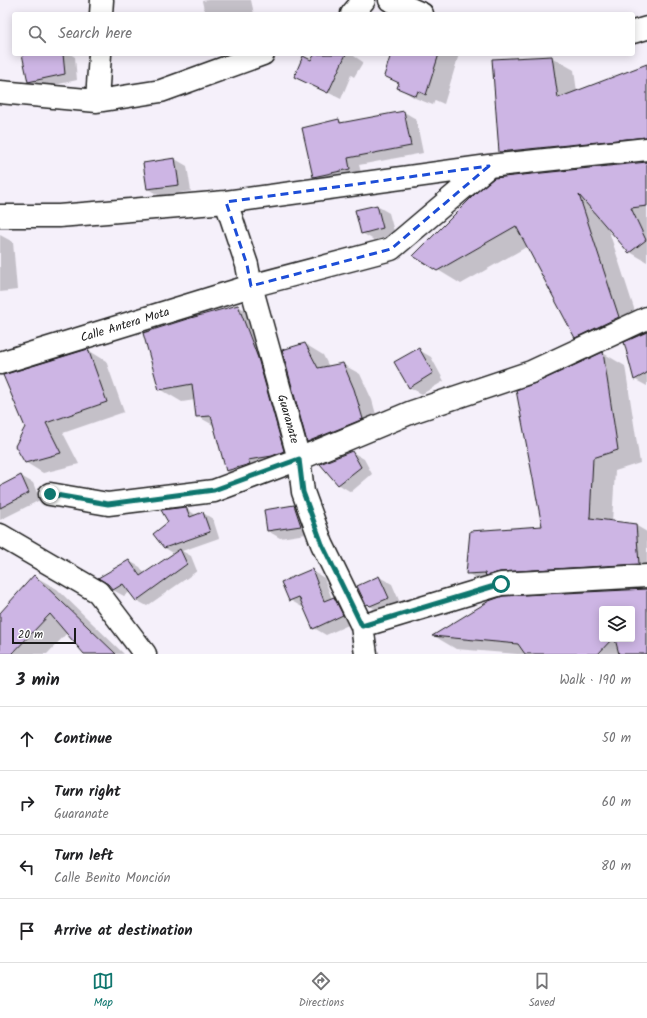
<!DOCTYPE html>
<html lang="en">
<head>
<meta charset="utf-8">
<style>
	body { margin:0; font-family:Kalam,sans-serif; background:#f2f2f2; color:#202124 }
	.controls { position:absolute; right:12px; bottom:12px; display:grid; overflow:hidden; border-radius:4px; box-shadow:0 2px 10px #0003 }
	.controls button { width:36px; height:36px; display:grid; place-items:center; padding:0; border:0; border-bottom:1px solid #e0e0e0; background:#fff; color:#202124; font:20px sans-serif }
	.scale { position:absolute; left:12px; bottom:10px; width:64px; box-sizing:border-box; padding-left:4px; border:2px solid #1c1c1c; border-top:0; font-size:11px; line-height:14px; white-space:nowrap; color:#1c1c1c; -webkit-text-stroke:3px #fff; paint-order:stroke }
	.stop { position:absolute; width:12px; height:12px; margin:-9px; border:3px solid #0f766e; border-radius:50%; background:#fff }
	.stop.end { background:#0f766e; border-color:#fff; box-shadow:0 1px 4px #0008 }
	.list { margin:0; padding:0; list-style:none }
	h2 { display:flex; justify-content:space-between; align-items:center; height:52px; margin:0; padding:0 16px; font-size:17px }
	h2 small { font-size:13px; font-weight:400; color:#757577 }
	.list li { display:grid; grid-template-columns:26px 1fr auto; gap:12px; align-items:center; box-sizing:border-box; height:64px; padding:0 16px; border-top:1px solid #e0e0e0 }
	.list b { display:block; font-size:15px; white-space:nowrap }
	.list p { margin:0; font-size:13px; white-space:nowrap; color:#757577 }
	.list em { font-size:13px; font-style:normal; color:#757577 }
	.icon { flex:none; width:22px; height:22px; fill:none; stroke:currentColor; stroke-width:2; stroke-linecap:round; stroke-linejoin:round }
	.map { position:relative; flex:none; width:647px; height:654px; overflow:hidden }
	.search { position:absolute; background:#fff; box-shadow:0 2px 10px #0003; left:12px; right:12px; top:12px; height:44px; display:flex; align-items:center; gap:10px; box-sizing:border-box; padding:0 14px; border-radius:4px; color:#757577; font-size:15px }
	.sheet { height:308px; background:#fff }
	nav { display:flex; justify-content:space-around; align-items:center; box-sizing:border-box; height:56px; border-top:1px solid #e0e0e0; background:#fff; font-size:11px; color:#757577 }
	nav a { display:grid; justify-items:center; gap:2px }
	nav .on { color:#0f766e }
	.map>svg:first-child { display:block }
	.shadow { fill:#0003; fill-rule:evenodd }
	.building { fill:#cdb5e4; stroke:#1c1c1c }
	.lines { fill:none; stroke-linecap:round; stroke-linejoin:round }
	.minor-casing { stroke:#1c1c1c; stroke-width:25 }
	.minor { stroke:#fff; stroke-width:22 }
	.route { stroke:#0f766e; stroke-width:5 }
	.marked { fill:none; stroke:#1d4ed8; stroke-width:3; stroke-dasharray:8 5; stroke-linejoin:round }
	.labels { text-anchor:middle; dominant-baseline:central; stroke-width:4; stroke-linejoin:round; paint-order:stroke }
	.street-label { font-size:12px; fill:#1c1c1c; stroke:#fff }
</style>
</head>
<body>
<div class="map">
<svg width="647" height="654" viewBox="0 0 647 654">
	<rect width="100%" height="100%" fill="#f5f0fa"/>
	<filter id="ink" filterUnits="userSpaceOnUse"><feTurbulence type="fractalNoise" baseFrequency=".025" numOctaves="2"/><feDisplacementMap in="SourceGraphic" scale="8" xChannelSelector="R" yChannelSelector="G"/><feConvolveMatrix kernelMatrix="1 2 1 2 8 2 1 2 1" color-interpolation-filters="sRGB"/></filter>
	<g filter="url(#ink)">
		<path class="shadow" d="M208,0h43l3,14h-49l-3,-13z
			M37,54h33l5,3 2,23 -36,8 -12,-7z
			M221,54h13l-9,2z
			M316,54h35l12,8 -9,15 -3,-2 -10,24 -46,-23 17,-15z
			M392,54h67l-15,50 -9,-4 -2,5 -18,-7 -16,-10 1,-4 -15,-9z
			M551,57l23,13 3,22 70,-27v86l-125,14 -22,-13z
			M404,112l12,7 7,34 -64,12 3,11 -36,8 -12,-7 25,-57 4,3z
			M175,159l12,7 4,25 -31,5 -12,-7z
			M647,163v99l-17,-10 -23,-27 34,105 -42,20 -23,-13 -48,-91 -67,38 -46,-28z
			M377,206l12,7 6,22 -21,5 -12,-7z
			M0,235l13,7 4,48 -17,2z
			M238,306l22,13 46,145 -57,19 -22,-12 -12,-45 -18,-10 -2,-16 -13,2 -22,-13z
			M647,333v53l-13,-7z
			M305,344l18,11 6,12 13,-3 18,10 12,26 8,29 -54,23 -18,-11z
			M88,350l18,11 18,51 -61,21 16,31 -36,9 -18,-11 -9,-16z
			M419,350l12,7 13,24 -22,13 -13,-7z
			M603,353l22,13 15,97 -25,8 -3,51 23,3 12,7v45l-158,9 -22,-13 76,-46 -6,-143z
			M352,452l12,7 8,15 -21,18 -13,-8z
			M21,476l12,7 7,17 -40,20v-33z
			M294,506l13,7 6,20 -33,5 -12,-7 -3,-20z
			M186,508l11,8 6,-3 10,6 6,19 -37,13 9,5 6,15 -50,35 -11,-6 -6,-8 -6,4 -11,-6 16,-29 11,6 5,7 30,-20 -10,-6z
			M311,570l13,8 8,21 2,-1 12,7 9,17 -29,13 -12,-7 -10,-22 -2,1 -12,-7z
			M34,576l23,13 67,65h-39l-18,-21 -20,21h-47v-40z
			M379,577l13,7 9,21 -22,6 -13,-7z
			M647,590v64h-130l-61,-5 -22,-13zM602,609h30v30h-30z"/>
		<path class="building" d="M22,54h41l2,20 -37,8z
			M315,54h31l-18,39 -34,-16 9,-21 8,4z
			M391,54h48l-13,41 -8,-4 -2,5 -19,-8 2,-5 -15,-7z
			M552,56l6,42 89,-34v73l-148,15 -7,-93z
			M404,111l7,35 -63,12 2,11 -37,8 -11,-49 37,-9 1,4z
			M175,158l4,27 -32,4 -4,-26z
			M647,162v44l-16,2 15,32 -17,13 -50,-58 40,122 -44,21 -59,-112 -79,45 -24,-15 65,-65 16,-13z
			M377,205l6,23 -22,6 -6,-24z
			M238,305l20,53 26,93 -12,5 -24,4 2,4 -24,7 -15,-55 -15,1 -4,-33 -33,6 -16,-57 44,-14z
			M647,332v41l-13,7 -10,-38z
			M305,343l13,25 25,-5 11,26 9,30 -56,23 -25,-92z
			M419,348l14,25 -24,15 -15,-26z
			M88,349l19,53 -61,21 15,30 -36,10 -10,-17 10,-19 -22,-52z
			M603,352l15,98 -25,8 -3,60 46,6 3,40 -139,8 -14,4 -1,-3 -19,1 4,-43 72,-5 -26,-136 20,-7z
			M352,451l9,16 -23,18 -18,-21z
			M21,475l8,18 -29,15v-22z
			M294,505l7,21 -34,5 -3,-21z
			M186,507l4,10 13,-5 7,20 -46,16 -11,-14 15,-12 -7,-12z
			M180,549l7,15 -51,37 -13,-17 -10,6 -5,-6 -10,-6 31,-18 11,16z
			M312,569l12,32 10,-4 9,18 -30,14 -14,-32 -10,4 -8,-19z
			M34,575l82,79h-32l-34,-40 -38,40h-12v-41z
			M379,576l10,22 -19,8 -2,-2 -2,1 -9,-19z
			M647,589v65h-28l-4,-15h17v-30h-30v30h10l-14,15h-73l-7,-10 -86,-8 57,-35 14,-5z"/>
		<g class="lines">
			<defs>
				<path id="minor" d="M390,0l32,14
					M101,14l1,-14
					M352,14l12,-14
					M633,32l14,-4
					M0,92l97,9 64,-10 102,-37
					M97,101l3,-47
					M226,202l21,63 4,21 48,173 4,33 19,52 40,82 4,28
					M0,216h59l167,-14 263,-36 158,-17
					M0,363l251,-77 140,-37 98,-83
					M50,494l58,10 106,-13 85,-32 113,-47 119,-40 116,-54
					M0,535l98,57 47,62
					M362,626l139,-42 146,-8"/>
			</defs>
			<use href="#minor" class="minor-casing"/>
			<use href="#minor" class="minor"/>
		</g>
	</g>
	<g class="lines" filter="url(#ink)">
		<path class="route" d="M50,494l58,10 106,-14 85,-31 4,33 19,52 40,82 139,-42"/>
	</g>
	<path class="marked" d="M489,166l-98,83 -140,37 -4,-21 -21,-63z"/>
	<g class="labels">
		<g class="street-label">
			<text transform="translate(125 325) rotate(-17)">Calle Antera Mota</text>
			<text transform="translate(288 419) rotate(74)">Guaranate</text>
		</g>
	</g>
</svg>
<div class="controls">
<button><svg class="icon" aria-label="layers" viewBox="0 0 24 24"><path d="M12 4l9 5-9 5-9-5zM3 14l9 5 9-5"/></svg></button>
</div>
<div class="scale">20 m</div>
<div class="stop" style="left:501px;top:584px"></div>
<div class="stop end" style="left:50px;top:494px"></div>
<div class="search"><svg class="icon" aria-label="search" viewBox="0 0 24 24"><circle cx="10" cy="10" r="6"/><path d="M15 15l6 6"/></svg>Search here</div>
</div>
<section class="sheet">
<h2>3 min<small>Walk · 190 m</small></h2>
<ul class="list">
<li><svg class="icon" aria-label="ahead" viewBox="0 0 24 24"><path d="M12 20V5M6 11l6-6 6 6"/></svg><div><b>Continue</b></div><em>50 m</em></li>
<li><svg class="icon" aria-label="right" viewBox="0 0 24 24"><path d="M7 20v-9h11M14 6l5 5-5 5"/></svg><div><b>Turn right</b><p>Guaranate</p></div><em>60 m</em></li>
<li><svg class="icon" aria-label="left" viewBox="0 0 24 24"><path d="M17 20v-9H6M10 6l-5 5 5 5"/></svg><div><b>Turn left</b><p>Calle Benito Monción</p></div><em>80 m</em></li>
<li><svg class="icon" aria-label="arrive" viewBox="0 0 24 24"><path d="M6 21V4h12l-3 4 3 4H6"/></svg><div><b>Arrive at destination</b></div></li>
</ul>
</section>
<nav>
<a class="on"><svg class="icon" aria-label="map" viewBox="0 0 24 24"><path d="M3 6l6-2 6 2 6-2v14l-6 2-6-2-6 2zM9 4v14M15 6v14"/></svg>Map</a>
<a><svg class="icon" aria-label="directions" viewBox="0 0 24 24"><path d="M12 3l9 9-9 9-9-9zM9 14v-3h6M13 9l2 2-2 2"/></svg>Directions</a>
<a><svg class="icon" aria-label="saved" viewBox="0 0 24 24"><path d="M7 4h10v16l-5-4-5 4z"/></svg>Saved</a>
</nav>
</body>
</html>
